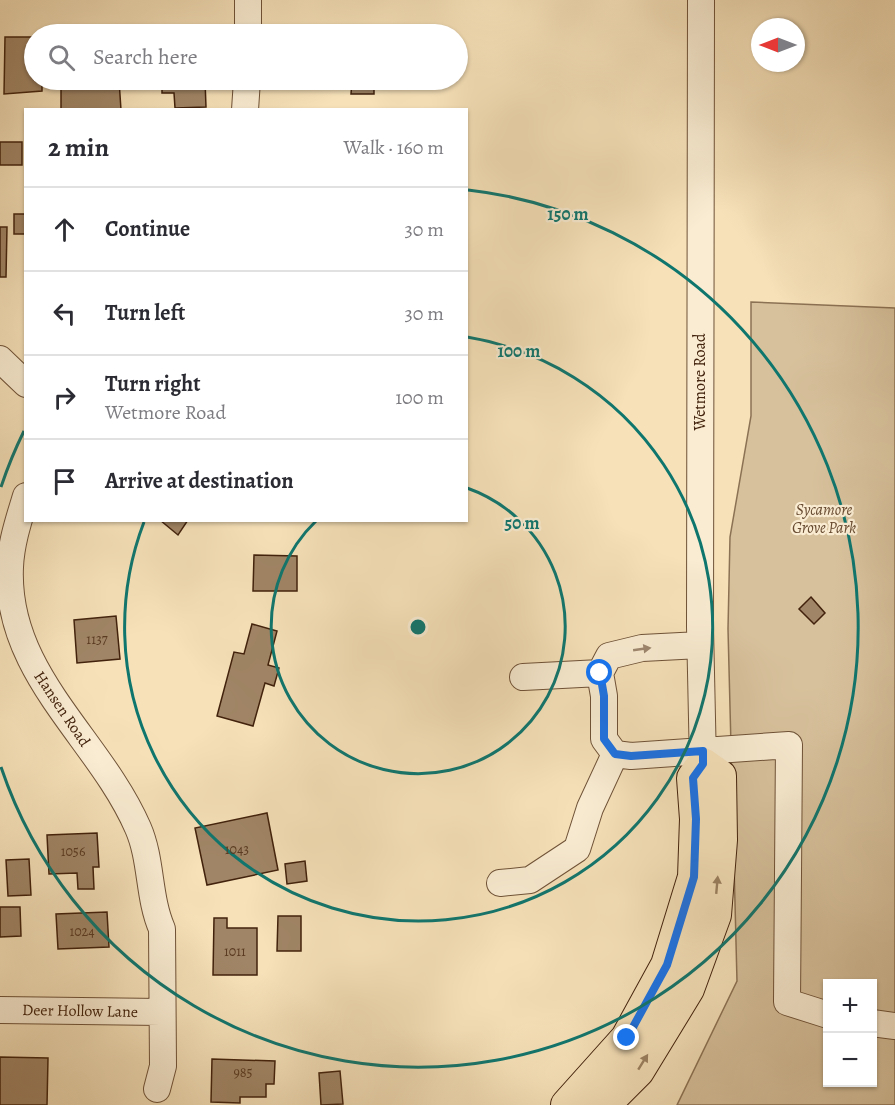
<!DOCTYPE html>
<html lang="en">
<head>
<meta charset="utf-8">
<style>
	body { margin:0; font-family:Alegreya,serif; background:#f2f2f3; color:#2b2b33 }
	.controls { position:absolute; right:18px; bottom:18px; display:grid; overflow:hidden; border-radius:0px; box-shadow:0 2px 4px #0004 }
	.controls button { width:54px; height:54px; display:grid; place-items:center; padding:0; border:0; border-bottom:2px solid #e1e1e2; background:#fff; color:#2b2b33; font:30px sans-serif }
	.compass { position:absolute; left:751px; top:18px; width:54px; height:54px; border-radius:50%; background:#fff; box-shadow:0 2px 4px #0004; rotate:270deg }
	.stop { position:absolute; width:18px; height:18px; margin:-14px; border:4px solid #1a73e8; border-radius:50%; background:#fff }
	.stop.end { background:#1a73e8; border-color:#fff; box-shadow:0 2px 6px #0008 }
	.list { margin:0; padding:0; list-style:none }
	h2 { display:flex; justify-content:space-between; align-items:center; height:78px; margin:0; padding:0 24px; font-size:26px }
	h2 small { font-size:20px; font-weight:400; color:#7c7c81 }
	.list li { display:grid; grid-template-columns:39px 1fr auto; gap:18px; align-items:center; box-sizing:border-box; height:84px; padding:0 24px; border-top:2px solid #e1e1e2 }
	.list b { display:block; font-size:22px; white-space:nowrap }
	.list p { margin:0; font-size:20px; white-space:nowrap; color:#7c7c81 }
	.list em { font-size:20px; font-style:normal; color:#7c7c81 }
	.icon { flex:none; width:33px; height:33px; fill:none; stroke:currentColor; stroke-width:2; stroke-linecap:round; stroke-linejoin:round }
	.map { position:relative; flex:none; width:895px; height:1105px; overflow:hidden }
	.search { position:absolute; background:#fff; box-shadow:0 2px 4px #0004; left:24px; top:24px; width:444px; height:66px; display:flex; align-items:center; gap:15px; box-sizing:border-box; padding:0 21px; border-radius:33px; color:#7c7c81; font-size:22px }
	.panel { position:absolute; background:#fff; box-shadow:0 2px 4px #0004; left:24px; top:108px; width:444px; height:414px; border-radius:0px }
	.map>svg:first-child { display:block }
	.green { fill:#d7c19c; stroke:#8c7254; stroke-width:1.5; fill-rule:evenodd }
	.building { fill:#a08566; stroke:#42220c; stroke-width:1.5 }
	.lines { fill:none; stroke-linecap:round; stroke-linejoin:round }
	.minor-casing { stroke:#6f5237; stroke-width:28 }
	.major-casing { stroke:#42220c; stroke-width:34 }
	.minor { stroke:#f9ecd2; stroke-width:26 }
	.major { stroke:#f6e1b9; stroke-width:32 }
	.oneway { fill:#9e876f }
	.oneway2 { fill:#9c8262 }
	.route { stroke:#1a73e8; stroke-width:8 }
	.ring { fill:none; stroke:#0f766e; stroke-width:3 }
	.labels { text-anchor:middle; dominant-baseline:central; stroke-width:4.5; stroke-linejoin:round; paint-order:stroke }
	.number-label { font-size:14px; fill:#5a3b22 }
	.street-label { font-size:16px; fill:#42220c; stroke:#f9ecd2 }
	.park-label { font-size:16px; font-style:italic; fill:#674a30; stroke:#f9ecd2 }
	.centre { fill:#0f766e; stroke:#f9ecd2; stroke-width:3 }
	.ring-label { font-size:18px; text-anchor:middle; font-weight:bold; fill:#0f766e; stroke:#f9ecd2; stroke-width:4.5; stroke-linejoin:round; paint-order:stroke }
</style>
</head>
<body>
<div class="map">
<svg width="895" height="1105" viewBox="0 0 895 1105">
	<rect width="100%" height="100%" fill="#f6e1b9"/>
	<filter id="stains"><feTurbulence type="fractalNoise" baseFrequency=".00333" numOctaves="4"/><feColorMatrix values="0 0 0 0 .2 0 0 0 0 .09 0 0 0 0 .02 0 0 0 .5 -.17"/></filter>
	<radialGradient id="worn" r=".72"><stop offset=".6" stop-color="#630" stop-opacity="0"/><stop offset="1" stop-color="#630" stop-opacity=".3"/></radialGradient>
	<path class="green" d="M751,302l144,6v797h-218l60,-124 -9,-352 2,-92 21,-121zM828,984h44v98h-44z"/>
	<path class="building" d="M5,37h29v43h8v11l-38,3z
		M61,80h58l2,30h-60z
		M162,80h43l1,27 -31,1 -1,-15h-12z
		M352,80h22v14h-23z
		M0,142h22v23h-22z
		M14,214h12v20h-12z
		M0,227h7l-1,50h-6z
		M160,520h28l-10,15z
		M254,555l43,1v35h-44z
		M811,597l14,16 -11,11 -15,-15z
		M116,616l4,43 -43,4 -3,-43z
		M252,624l25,7 -9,34 11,3 -5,18 -9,-3 -12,43 -36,-10 17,-64 10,2z
		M267,813l11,57 -71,15 -12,-57z
		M97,833l2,34h-6l1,22h-16l-1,-16 -28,1 -2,-39z
		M29,859l2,36 -23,1 -2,-36z
		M305,861l2,20 -20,3 -2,-20z
		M0,907h20l1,29 -21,1z
		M107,912l2,35 -51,2 -2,-35z
		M278,916h23v35h-24z
		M214,918h13v10h30v47h-44z
		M0,1057l48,1 -1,47h-47z
		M212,1059l63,2 -1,23h-8v13h-26v6l-29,-1z
		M340,1071l3,33 -22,1 -2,-32z"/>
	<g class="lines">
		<defs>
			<path id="minor" d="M248,0v34
				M701,0l-1,627 3,137
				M245,110l2,-30
				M0,359l26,25
				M26,496c-7,23 -15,47 -16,71 -5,107 89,171 128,261 14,32 10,69 24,101l1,137 -6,23
				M700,645l-58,3 -33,8 -9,17 4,23v43l11,15 16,2 158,-11 -2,257 41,13
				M523,677l77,-4
				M500,883l30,-3 47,-31 13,-41 25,-54
				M0,1010l161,2
				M872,1023l23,3"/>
			<path id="major" d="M567,1105l60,-67 40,-73 27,-88 2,-58 -3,-41 10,-14 17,12 1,64 -6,75 -27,74 -50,82 -34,34"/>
		</defs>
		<use href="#minor" class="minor-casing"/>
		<use href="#major" class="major-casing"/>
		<use href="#minor" class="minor"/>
		<use href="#major" class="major"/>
	</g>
	<defs><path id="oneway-solid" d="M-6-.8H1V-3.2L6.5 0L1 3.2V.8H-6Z" transform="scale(1.5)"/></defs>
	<use class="oneway" href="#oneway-solid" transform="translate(642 649) rotate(-8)"/>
	<g class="oneway2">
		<use href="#oneway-solid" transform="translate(717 885) rotate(-85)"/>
		<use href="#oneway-solid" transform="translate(643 1062) rotate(-58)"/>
	</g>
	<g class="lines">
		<path class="route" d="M600,673l4,23v43l11,15 16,2 72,-5v13l-10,14 3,41 -2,58 -27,88 -40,73"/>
	</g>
	<g class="ring">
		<path d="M467 488A147 147 0 1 1 316 521"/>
		<path d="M467 337A294 294 0 1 1 144 522"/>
		<path d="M1 487A440 440 0 0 1 24 431M468 190A440 440 0 1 1 1 767"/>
	</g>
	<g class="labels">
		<g class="number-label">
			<text x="97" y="639">1137</text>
			<text x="237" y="849">1043</text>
			<text x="73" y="851">1056</text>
			<text x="82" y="931">1024</text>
			<text x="235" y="951">1011</text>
			<text x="243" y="1072">985</text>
		</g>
		<g class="street-label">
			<text transform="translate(700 382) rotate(-90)">Wetmore Road</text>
			<text transform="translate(62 709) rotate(56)">Hansen Road</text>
			<text transform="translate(80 1011) rotate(1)">Deer Hollow Lane</text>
		</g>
		<g class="park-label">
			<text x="824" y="510">Sycamore<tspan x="824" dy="18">Grove Park</tspan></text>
		</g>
	</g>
	<circle cx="418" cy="627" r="9" class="centre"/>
	<g class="ring-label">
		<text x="568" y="220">150 m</text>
		<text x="519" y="357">100 m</text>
		<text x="522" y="529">50 m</text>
	</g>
	<rect width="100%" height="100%" filter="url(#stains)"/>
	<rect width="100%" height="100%" fill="url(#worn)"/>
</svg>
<div class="controls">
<button>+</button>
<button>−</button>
</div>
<svg class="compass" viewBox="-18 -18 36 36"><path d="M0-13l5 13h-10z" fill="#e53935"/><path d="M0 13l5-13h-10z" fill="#7c7c81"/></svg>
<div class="stop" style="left:600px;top:673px"></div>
<div class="stop end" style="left:627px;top:1038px"></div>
<div class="search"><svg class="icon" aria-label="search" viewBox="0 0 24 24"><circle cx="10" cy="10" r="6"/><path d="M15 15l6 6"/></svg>Search here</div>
<section class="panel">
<h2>2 min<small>Walk · 160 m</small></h2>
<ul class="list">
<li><svg class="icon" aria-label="ahead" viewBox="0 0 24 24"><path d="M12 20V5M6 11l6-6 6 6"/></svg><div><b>Continue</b></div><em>30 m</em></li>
<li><svg class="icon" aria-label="left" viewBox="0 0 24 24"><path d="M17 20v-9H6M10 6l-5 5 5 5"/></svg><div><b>Turn left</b></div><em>30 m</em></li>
<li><svg class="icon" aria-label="right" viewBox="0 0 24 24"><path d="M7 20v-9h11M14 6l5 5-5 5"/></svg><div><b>Turn right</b><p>Wetmore Road</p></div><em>100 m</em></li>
<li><svg class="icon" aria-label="arrive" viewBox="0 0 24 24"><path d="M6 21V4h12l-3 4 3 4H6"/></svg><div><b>Arrive at destination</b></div></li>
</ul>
</section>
</div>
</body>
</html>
